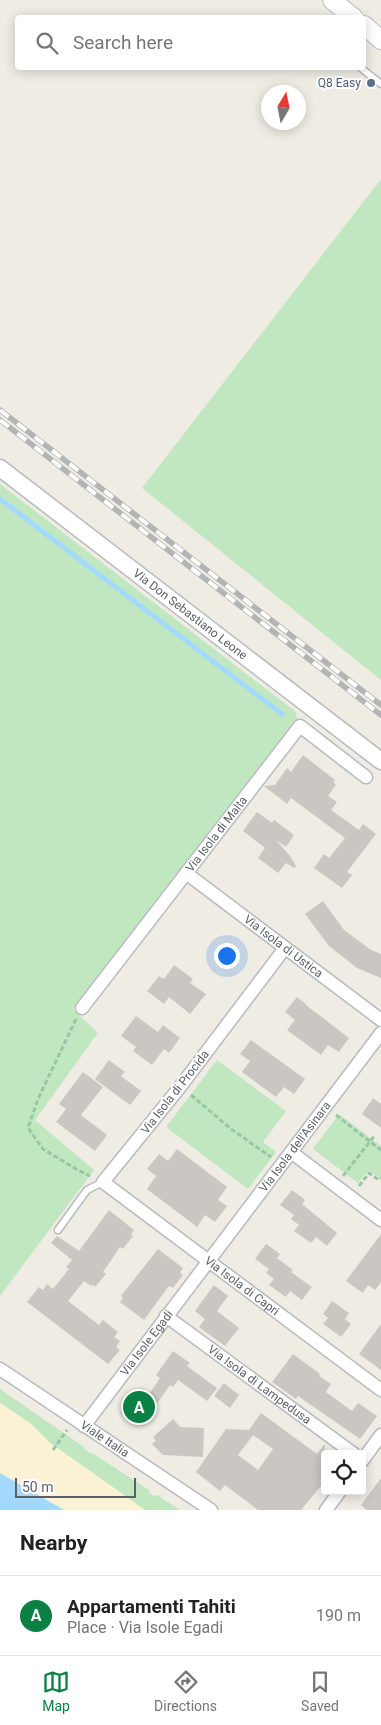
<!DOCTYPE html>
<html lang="en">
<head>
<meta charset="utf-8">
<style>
	body { margin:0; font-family:Roboto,sans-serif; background:#f6f6f6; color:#222 }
	.controls { position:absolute; right:15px; bottom:15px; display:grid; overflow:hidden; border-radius:5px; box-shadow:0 2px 12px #0003 }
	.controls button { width:45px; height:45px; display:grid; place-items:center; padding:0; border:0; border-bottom:1px solid #e0e0e0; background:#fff; color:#222; font:25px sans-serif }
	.compass { position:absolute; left:261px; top:85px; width:45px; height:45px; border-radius:50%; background:#fff; box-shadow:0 2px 12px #0003; rotate:10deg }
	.scale { position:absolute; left:15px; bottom:12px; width:121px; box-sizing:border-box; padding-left:5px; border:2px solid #5c6065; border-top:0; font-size:14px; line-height:18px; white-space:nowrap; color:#5c6065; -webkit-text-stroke:4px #fff; paint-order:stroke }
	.you { position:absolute; left:226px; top:955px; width:18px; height:18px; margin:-12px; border:4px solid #fff; border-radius:50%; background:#1a73e8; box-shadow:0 0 0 8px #1a73e833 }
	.badge { display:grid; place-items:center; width:32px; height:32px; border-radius:50%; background:#0b8043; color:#fff; font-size:16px; font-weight:700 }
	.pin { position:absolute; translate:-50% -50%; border:2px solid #fff; box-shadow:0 1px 5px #0006 }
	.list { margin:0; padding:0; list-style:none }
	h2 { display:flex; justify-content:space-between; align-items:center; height:65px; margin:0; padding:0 20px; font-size:21px }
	h2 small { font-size:16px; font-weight:400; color:#767676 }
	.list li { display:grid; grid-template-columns:32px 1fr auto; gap:15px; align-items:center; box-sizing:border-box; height:80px; padding:0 20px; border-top:1px solid #e0e0e0 }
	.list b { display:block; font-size:19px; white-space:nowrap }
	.list p { margin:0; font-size:16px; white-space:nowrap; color:#767676 }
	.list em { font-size:16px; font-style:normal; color:#767676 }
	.icon { flex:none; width:28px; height:28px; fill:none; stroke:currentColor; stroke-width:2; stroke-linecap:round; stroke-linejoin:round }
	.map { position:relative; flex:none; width:381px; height:1510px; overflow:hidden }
	.search { position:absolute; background:#fff; box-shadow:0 2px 12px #0003; left:15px; right:15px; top:15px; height:55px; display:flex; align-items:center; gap:12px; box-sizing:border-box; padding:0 18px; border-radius:5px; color:#767676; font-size:19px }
	.sheet { height:145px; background:#fff }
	nav { display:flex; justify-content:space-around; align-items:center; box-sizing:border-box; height:70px; border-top:1px solid #e0e0e0; background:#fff; font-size:14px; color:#767676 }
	nav a { display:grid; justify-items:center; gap:2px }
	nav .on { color:#0b8043 }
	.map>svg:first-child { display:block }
	.green { fill:#c1e7c1 }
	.sand { fill:#fbf1d4 }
	.water { fill:#a4d9ff }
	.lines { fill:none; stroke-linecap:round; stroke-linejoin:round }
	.stream { stroke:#a4d9ff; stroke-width:5 }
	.building { fill:#cac7c2; fill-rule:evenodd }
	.service-casing { stroke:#b7babe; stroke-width:9 }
	.minor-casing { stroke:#b7babe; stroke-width:15 }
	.tertiary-casing { stroke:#b7babe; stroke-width:19 }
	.secondary-casing { stroke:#b8bbc1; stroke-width:20 }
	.path { stroke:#98c6a5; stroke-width:3; stroke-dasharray:5 2.5; stroke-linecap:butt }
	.service { stroke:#fff; stroke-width:6 }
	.minor { stroke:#fff; stroke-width:12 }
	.tertiary { stroke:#fff; stroke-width:16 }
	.secondary { stroke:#fff; stroke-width:18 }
	.rail-casing { stroke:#b3b4b5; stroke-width:5.5 }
	.rail { stroke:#fff; stroke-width:4; stroke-dasharray:11; stroke-linecap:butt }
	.service-dot { fill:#5c6f8a; stroke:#fff; stroke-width:2 }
	.labels { text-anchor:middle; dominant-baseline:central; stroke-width:4; stroke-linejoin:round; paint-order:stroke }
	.service-label { font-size:12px; fill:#4e5e75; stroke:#fff; text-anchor:end }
	.street-label { font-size:12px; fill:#5c6065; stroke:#fff }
</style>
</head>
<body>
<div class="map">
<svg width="381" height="1510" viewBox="0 0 381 1510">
	<rect width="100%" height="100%" fill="#efece4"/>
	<path class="green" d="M381,179v501l-239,-192z
		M0,484l296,228 1,8 -224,289 25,24 -63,87 59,50 -94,126z
		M217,1060l69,51 -23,31 13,10 -28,37 -82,-62z
		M339,1114l42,32v33l-12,-9 -11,13 -45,-34z
		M0,1389l84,58v2l6,4h2l57,37v3l5,3 3,-1 23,15h-35l-96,-68 -18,-18 -31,-21z"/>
	<path class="sand" d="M0,1403l31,21 18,18 96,68h-81l-64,-37z"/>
	<path class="water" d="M0,1473l64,37h-64z"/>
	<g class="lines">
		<path class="stream" d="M0,499l282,215"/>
	</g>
	<path class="building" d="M303,755l32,25 -2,2 3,3 -8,11 9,6 -6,8 28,20 4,-6 13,10 -29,38 5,3 -10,13 -28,-20 10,-14 5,4 16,-20 -54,-40 -4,6 -23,-18 11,-1 12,-17 4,4z
		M257,812l15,11 2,-3 20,15 -8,12 -10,-7 14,16 6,10 -2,2 -8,-5 -8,10 -20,-15 7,-10 -22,-17z
		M323,901l21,29 27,20 10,4v24l-24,-10 -28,-22 -24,-32z
		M174,965l19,14 -3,4 16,11 -16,20 -21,-17 -5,7 -17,-13 12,-15 5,3z
		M297,997l9,7v1l43,33 -10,14 -11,-7 -7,10 -34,-25 8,-10 -10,-8z
		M136,1016l22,16 5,-7 17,13 -11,15 -5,-4 -12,16 -19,-14 3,-4 -15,-11z
		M251,1040l54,39 -11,15 -10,-7 -8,10 -34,-25 8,-11 -10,-7z
		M109,1060l16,12 -4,4 20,15 -11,14 -35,-26z
		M83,1072l20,15 -22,28 26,20 -12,16 -39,-29 10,-13 -7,-5z
		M373,1098l8,6v24l-19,-14z
		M177,1149l50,38 -9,13 9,6 -12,16 -10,-7 -8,12 -50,-38 9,-13 -9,-7 12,-15 9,7z
		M292,1190l13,10 -3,4 35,29 -10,13 -11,-9 -5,6 -17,-12 5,-6 -8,-6 3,-4 -14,-10z
		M109,1210l25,20 -3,4 2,2 -10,13 -3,-2 -17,25 3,2 -11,13 -2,-2 -2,1 -7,-5 -16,20 31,24 4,-5 15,12 -4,5 6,4 -4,6 4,3 -12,14 -81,-62 12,-15 4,3 4,-6 6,5 16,-20 -3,-2 6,-7 -21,-17 6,-7 22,15z
		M381,1234v48l-6,8 -7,-5 -5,8 -17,-12z
		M266,1244l14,10 -3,4 16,12 -2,2 21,15 -10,13 -12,-9 -4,6 -17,-12 5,-6 -8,-6 3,-4 -14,-10z
		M158,1249l25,19 -3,5 3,2 -10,13 -3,-2 -2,1 -24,33 -24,-18 3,-4 -2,-2z
		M214,1285l14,11 -11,15 22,17 -14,18 -26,-19 6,-8 -10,-8z
		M332,1301l17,12 -4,6 6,5 -10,13 -18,-13 5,-6 -5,-4z
		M381,1324v46l-22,-16z
		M173,1351l17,12 -3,3 30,22 -10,13 -29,-21 -5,7 -3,-2 -26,37 -7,-9 -5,7 -12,-7 15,-22 11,8 14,-21 -4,-3z
		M293,1354l27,20 -1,2 12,8 -5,8 26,19 6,-8 19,13 -17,23 -62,-43 -2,3 -24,-17z
		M224,1383l15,12 -9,13 -16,-12z
		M261,1413l56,41 8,-10v37l-24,29h-43l-33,-25 -5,6 -24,-19 30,-43 23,1zM253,1435l20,14 -15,21 -20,-15z
		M173,1419l7,8 24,1 -1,29 -40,-2 -11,-11 4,-3 -3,-4z
		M381,1478v32h-14l-6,-5z"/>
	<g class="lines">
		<defs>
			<path id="service" d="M361,68l20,16
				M58,1230l29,-40 16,-8"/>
			<g id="minor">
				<path id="s1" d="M186,873l195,147"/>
				<path id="s2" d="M285,948l-105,139 -77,95 278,208"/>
				<path id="s3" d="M82,1008l218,-282 66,51"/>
				<path d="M291,1152l90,68"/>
				<path id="s4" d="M166,1316l188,138"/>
				<path id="s5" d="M0,1369l211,141"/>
				<path id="s6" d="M84,1426l297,-393"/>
				<path d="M362,1461l19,-26"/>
				<path d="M326,1510l14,-19"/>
			</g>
			<g id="tertiary">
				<path id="s7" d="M0,468l381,293"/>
			</g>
			<path id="secondary" d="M332,0l22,18
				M364,25l17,15"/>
		</defs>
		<use href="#service" class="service-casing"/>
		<use href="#minor" class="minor-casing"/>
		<use href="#tertiary" class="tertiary-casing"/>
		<use href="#secondary" class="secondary-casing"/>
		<path class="path" d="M76,1019l-38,80 -10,29 15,21 33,20 14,7
			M191,1095l40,34 40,28
			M336,1115l45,35
			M343,1176l32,-41
			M359,1186l10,-13 10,7 2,-2
			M53,1450l14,-20"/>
		<use href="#service" class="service"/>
		<use href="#minor" class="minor"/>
		<use href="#tertiary" class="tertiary"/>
		<use href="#secondary" class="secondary"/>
		<defs>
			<path id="rail" d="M0,410l381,295
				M0,420l381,295"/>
		</defs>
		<use href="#rail" class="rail-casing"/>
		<use href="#rail" class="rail"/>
	</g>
	<circle class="service-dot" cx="371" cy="83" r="5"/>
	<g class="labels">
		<g class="service-label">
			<text x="361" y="83">Q8 Easy</text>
		</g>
		<g class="street-label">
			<text stroke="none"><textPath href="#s7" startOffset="240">Via Don Sebastiano Leone</textPath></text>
			<text stroke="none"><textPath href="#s3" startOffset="220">Via Isola di Malta</textPath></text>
			<text stroke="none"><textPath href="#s1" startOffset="122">Via Isola di Ustica</textPath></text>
			<text transform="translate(175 1092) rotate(-52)">Via Isola di Procida</text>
			<text stroke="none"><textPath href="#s6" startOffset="350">Via Isola dell'Asinara</textPath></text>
			<text stroke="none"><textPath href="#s2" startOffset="470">Via Isola di Capri</textPath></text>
			<text stroke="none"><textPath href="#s6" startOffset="104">Via Isole Egadi</textPath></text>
			<text stroke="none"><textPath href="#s4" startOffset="116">Via Isola di Lampedusa</textPath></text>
			<text stroke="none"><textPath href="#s5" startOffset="126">Viale Italia</textPath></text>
		</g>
	</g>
</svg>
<div class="controls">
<button><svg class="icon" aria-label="locate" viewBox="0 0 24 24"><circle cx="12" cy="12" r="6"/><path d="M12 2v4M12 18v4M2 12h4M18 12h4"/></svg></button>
</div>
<svg class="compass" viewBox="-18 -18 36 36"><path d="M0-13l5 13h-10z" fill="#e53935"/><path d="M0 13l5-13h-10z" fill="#767676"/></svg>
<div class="scale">50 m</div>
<div class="you"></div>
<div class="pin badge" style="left:139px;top:1407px">A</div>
<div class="search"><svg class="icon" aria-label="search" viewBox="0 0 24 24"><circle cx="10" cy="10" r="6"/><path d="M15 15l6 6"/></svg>Search here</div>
</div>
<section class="sheet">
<h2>Nearby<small></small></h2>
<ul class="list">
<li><span class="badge">A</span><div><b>Appartamenti Tahiti</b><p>Place · Via Isole Egadi</p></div><em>190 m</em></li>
</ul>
</section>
<nav>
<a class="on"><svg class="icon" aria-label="map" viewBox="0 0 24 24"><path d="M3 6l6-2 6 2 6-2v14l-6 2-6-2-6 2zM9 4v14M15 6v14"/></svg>Map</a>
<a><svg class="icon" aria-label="directions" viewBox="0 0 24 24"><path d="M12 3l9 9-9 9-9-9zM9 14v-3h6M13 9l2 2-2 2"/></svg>Directions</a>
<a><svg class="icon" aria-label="saved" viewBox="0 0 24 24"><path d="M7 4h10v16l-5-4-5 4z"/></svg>Saved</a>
</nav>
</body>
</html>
